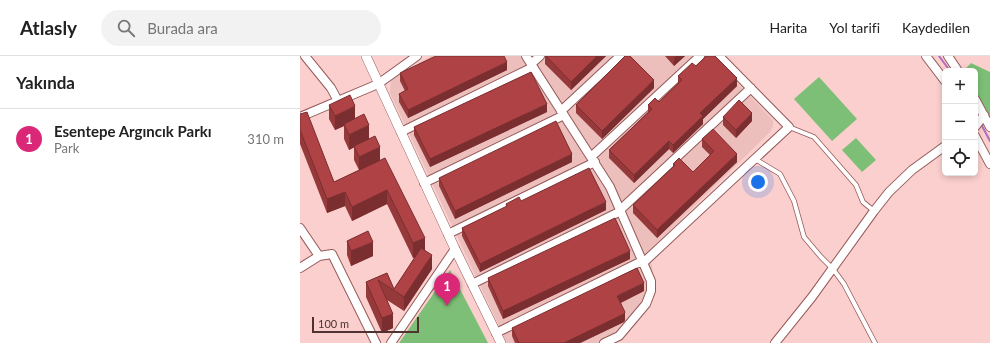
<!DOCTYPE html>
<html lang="tr">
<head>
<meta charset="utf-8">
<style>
	body { margin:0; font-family:Lato,sans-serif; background:#f2f2f2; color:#222 }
	.controls { position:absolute; right:12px; top:12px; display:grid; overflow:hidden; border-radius:6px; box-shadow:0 2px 6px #0003 }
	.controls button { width:36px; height:36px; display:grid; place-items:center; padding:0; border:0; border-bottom:1px solid #e0e0e0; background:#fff; color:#222; font:20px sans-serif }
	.scale { position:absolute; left:12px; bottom:10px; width:107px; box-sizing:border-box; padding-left:4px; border:2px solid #4e3332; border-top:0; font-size:11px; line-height:14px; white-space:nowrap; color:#4e3332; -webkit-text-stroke:3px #facfcd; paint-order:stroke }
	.you { position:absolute; left:458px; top:126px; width:14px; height:14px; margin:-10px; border:3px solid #fff; border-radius:50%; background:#1a73e8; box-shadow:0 0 0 6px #1a73e833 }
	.badge { display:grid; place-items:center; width:26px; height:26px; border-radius:50%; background:#db2777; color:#fff; font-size:13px; font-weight:700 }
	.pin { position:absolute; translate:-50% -33px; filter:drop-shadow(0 1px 2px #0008) }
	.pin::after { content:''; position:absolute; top:21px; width:14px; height:12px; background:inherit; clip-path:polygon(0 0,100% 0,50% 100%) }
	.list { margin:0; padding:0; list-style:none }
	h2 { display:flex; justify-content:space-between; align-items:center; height:52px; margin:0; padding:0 16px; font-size:17px }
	h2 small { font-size:13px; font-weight:400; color:#767676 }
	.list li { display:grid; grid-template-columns:26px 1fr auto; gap:12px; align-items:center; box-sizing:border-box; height:60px; padding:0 16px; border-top:1px solid #e0e0e0 }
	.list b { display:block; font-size:15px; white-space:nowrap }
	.list p { margin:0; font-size:13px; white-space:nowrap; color:#767676 }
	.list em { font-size:13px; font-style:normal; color:#767676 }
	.icon { flex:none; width:22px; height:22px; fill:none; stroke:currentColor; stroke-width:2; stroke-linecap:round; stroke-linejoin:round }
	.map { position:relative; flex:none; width:690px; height:287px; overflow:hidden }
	header { display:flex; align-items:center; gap:24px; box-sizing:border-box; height:56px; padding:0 20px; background:#fff; border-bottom:1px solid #e0e0e0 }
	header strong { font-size:19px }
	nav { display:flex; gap:22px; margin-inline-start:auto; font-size:14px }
	.search { width:280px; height:36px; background:#f2f2f2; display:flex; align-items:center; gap:10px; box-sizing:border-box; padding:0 14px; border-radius:22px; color:#767676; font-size:15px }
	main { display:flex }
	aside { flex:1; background:#fff }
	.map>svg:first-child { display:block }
	.built { fill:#ecbebc }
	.green { fill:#7dbf76 }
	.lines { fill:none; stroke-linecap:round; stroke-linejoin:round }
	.stream { stroke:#b36cbf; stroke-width:2 }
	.service-casing { stroke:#955958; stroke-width:5.5 }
	.minor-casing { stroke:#955958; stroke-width:10 }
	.tertiary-casing { stroke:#955958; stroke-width:10 }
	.service { stroke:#fff; stroke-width:4 }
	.minor { stroke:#fff; stroke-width:8 }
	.tertiary { stroke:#fff; stroke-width:9 }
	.wall { fill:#96393b }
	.shaded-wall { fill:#7a2e30 }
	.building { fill:#af4245; stroke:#7a2e30 }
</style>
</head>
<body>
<header>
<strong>Atlasly</strong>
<div class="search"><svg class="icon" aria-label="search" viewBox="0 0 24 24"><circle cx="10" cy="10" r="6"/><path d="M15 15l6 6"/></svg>Burada ara</div>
<nav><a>Harita</a><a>Yol tarifi</a><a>Kaydedilen</a></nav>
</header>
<main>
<aside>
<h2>Yakında<small></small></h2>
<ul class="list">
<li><span class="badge">1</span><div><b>Esentepe Argıncık Parkı</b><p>Park</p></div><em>310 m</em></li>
</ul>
</aside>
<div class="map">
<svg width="690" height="287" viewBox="0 0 690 287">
	<rect width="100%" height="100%" fill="#facfcd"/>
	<path class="built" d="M131,0h280l62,64v6l-3,6 -122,120 4,14 1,14 -10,33 -6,10 -15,17 -7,3h-108l-117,-250 1,-14z"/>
	<path class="green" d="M671,7l19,9v47l-15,-29v-19h-9l-1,-2z
		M519,21l38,42 -25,22 -38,-42z
		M556,82l20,22 -14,12 -20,-22z
		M150,214l38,73h-89z"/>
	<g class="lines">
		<path class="stream" d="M639,0l11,15
			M675,57l3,6
			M681,68l9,17"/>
		<defs>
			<path id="service" d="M489,71l25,10 42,48 7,17 11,9
				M455,103l25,15 14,27 10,36 17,20 12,12 11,15 31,59"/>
			<path id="minor" d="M5,0l26,32 7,13
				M226,0l84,131 41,94v10l-5,13 -27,32 -15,7
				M626,0l19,25
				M648,0l10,15
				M231,8l9,-8
				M675,43l15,28
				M261,55l59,-55
				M0,61l78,-33 39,-28
				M675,71l9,-12
				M101,76l132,-65
				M675,80l15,28
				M291,101l109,-101
				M124,127l140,-68
				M320,154l131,-122
				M0,172l19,28 -19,12
				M148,178l147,-72
				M19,200l13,-2 44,89
				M343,207l146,-136 -70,-71
				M172,228l149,-73
				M196,277l146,-72
				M91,287l64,-94
				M475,287l37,-46 62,-86 15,-19 23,-22 33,-24"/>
			<path id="tertiary" d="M66,0l89,193 46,94"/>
		</defs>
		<use href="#service" class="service-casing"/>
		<use href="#minor" class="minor-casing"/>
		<use href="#tertiary" class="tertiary-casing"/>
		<use href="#service" class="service"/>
		<use href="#minor" class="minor"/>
		<use href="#tertiary" class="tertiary"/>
	</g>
	<path class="wall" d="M245,0h61l-35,34 -26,-26z
		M365,0h20l-11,10z
		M396,10l41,20 -34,33v5l-30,29 -4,-4 -35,34 -25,-25v-8l39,-38v-7l11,-3 19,-19v-7z
		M207,14l-99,48 -9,-16v-8l6,-3 -5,-10v-8z
		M354,32l-52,51 -26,-26v-8z
		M29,49l26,14 14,19 56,112 7,19 -28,42 -17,-11 6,28 -11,5 -16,-36v-15l21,-9 7,16 21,-32 -2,1 -26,-54 -35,17 -7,-15 -18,7 -27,-69v-30l34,68 25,-12 -5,-10v-13l-5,3 -5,-11v-13l-9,4 -6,-11z
		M247,56l-117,55 -16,-32v-8z
		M423,61l29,4 -16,17 -13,-13z
		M402,83l35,23 -80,76 -24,-25v-8l40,-38v-3l20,8 17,-17 -8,-8z
		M272,106l-117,57 -16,-33v-8z
		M221,145l85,9 -126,62 -18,-36v-8l44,-21v-3z
		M47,185l26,15 -22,10 -4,-11z
		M330,203l-127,60 -15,-33v-8z
		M344,235l-23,12 4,17 -1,2 -44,21h-65l-3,-7v-8z"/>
	<path class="shaded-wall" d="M297,0h9l-35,34v-8z
		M376,0h9l-11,10v-8z
		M207,6v8l-99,48v-8z
		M437,22v8l-34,33v5l-30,29v-8l27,-32z
		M354,24v8l-52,51v-8z
		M247,48v8l-117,55v-8z
		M55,50v14l-11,4v2l-9,4v-14z
		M452,57v8l-16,17v-8z
		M69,69v15l-20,10v-15z
		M369,85v8l-35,34v-8z
		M80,91v14l-21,10v-14z
		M272,98v8l-117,57v-8z
		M437,98v8l-80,76v-8z
		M87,134v14l-35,17v-14z
		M45,136v14l-18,7v-14z
		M306,146v8l-126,62v-8z
		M125,182v14l-12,6v-15z
		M73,186v14l-22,10v-15z
		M330,195v8l-127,60v-8z
		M132,199v14l-28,42v-14z
		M344,227v8l-27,13v-8z
		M325,256v8l-1,2 -44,21h-16z
		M93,258v14l-11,5v-15z"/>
	<path class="building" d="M136,0h68l3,6 -99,48 -9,-16 9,-5 -8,-16z
		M246,0h51l-26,26z
		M325,0h5l24,24 -52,51 -26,-26z
		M406,0h9l22,22 -37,35 3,3 -30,29 -4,-4 -35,34 -25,-25 43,-41 -4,-4 7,-7 4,4 23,-22 -4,-4 14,-13 4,3z
		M231,16l16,32 -117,55 -16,-32z
		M50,39l5,11 -20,10 -6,-11z
		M439,44l13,13 -16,17 -13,-13z
		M7,56l27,70 51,-24 40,80 -12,5 -26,-53 -35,17 -7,-15 -18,7 -27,-69v-16z
		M64,58l5,11 -20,10 -5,-11z
		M256,65l16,33 -117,57 -16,-33z
		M413,73l24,25 -80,76 -24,-25 42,-40 -2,-1 6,-6 14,14 21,-21 -12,-12z
		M75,80l5,11 -21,10 -5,-11z
		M289,112l17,34 -126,62 -18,-36 45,-22 -1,-2 13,-7 2,4z
		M315,162l15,33 -127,60 -15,-33z
		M68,175l5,11 -22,9 -4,-10z
		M121,192l11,7 -28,42 -26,-17 15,34 -11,4 -16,-36 21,-9 7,16z
		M337,212l7,15 -27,13 8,16 -1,2 -60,29h-45l-7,-15z"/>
</svg>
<div class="controls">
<button>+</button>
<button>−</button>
<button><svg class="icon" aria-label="locate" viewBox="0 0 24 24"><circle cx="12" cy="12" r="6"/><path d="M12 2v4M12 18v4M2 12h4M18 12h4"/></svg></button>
</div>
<div class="scale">100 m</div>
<div class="you"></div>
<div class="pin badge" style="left:147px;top:250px">1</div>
</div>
</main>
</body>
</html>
